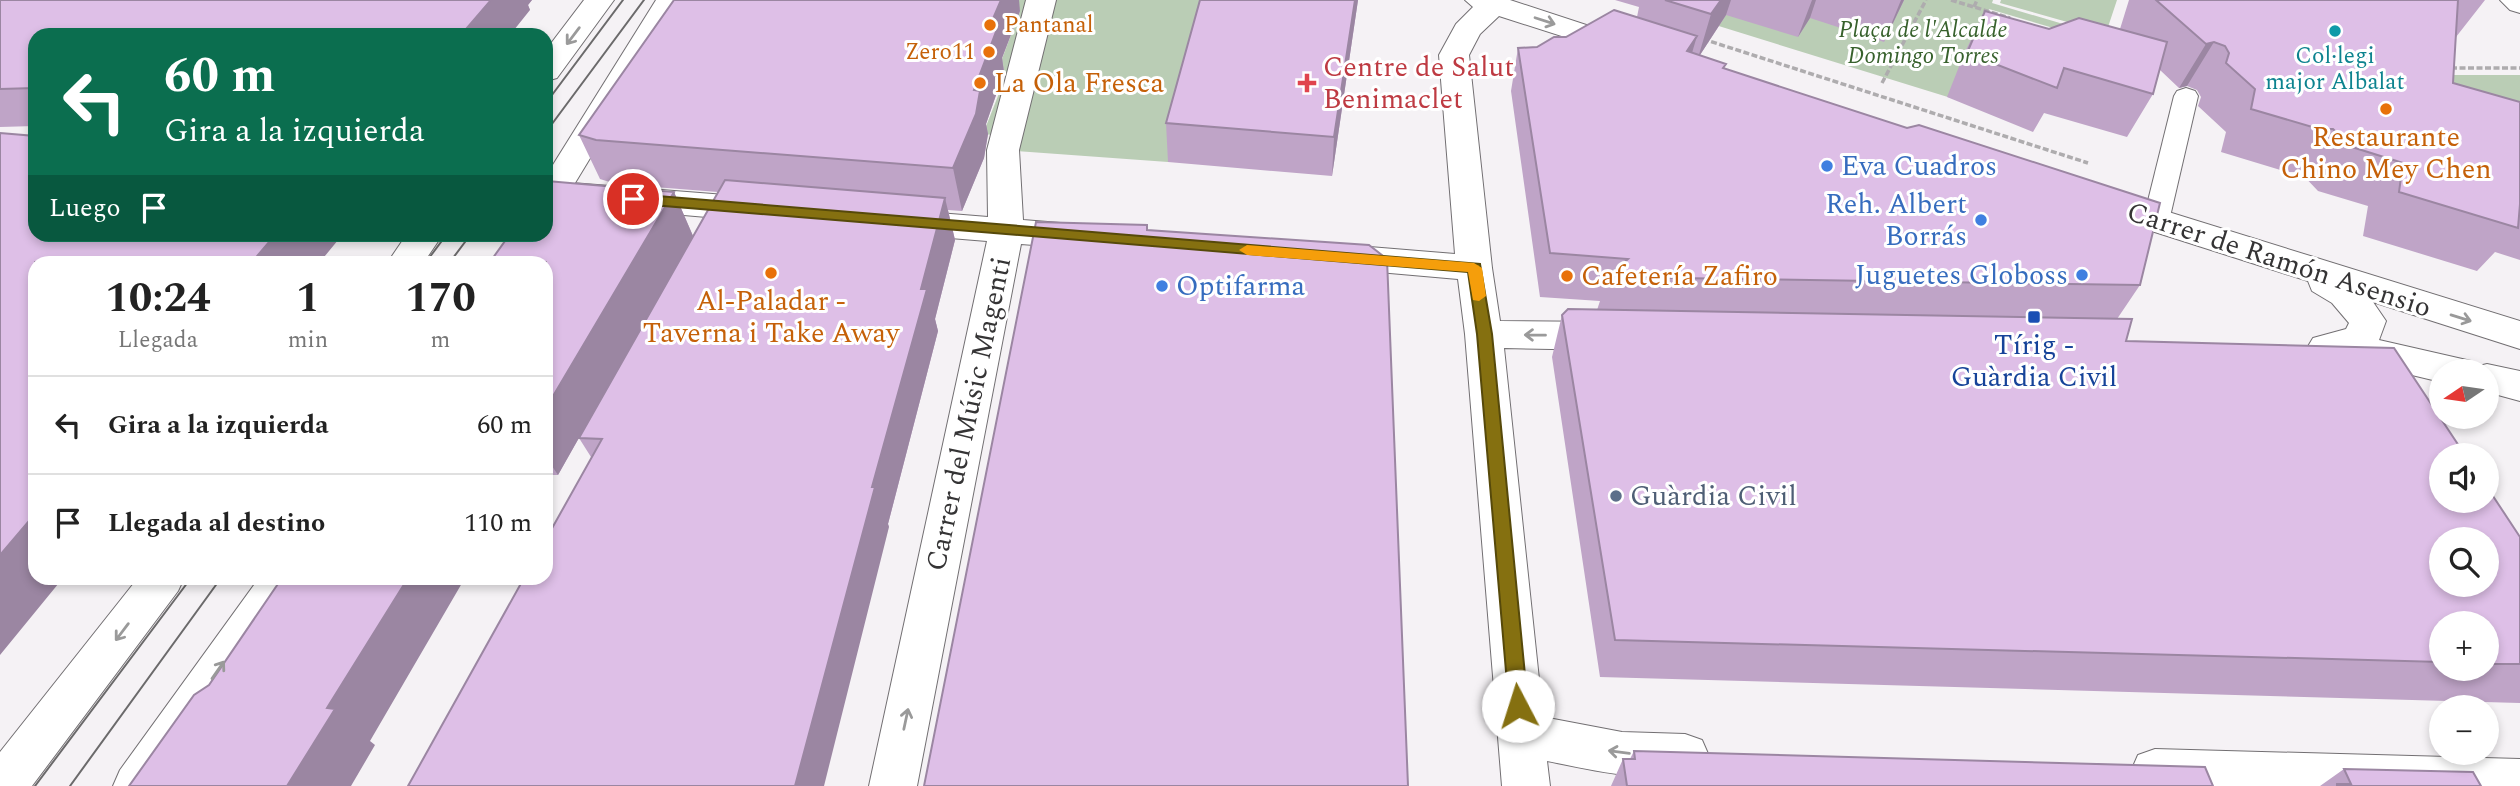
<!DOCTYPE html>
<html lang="es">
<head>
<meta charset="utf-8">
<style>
  body { margin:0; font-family:Spectral,serif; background:#f6f6f6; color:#222; height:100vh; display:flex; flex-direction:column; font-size:26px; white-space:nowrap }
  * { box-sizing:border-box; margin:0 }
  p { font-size:23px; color:#767676 }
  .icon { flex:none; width:38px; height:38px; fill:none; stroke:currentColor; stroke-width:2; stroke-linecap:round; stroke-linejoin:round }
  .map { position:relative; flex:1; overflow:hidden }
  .details { position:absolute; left:28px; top:256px; width:525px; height:329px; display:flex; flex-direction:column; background:#fff; border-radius:21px; box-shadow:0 4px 10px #0003 }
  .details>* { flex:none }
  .guide { position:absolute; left:28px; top:28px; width:525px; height:214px; border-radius:21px; box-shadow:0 4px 10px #0003; background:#0b6e4f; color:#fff; overflow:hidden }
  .needle { width:46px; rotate:257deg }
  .controls { position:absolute; left:2429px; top:359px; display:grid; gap:14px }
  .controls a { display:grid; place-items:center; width:70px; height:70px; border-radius:50%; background:#fff; box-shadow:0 4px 10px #0003; font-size:35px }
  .pin { position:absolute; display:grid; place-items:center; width:60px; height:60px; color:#fff; margin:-30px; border:4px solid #fff; border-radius:50%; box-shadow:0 2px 7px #0007 }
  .me { position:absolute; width:77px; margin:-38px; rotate:355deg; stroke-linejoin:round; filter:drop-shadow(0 0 5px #0008) }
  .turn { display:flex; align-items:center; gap:24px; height:147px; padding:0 21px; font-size:32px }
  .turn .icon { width:91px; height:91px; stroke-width:2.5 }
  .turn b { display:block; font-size:49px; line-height:60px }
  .then { display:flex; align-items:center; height:66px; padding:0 21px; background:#0003; gap:14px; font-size:26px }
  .eta { display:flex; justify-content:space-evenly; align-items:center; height:119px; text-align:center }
  .eta b { font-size:42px; font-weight:700; line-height:49px }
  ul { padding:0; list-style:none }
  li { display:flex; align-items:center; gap:21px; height:98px; padding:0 21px; border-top:2px solid #e0e0e0 }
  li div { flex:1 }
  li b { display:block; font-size:26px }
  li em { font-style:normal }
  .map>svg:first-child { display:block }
  .green { fill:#bacdb5 }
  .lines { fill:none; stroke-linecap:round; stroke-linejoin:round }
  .lane-casing { stroke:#726f72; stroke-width:2 }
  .street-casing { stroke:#726f72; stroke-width:2 }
  .secondary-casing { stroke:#726f72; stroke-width:2 }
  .path { stroke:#aeacae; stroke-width:3.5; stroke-dasharray:6 2.5; stroke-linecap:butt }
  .lane { fill:#fff; fill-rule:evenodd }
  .street { fill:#fff; fill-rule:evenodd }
  .secondary { fill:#fff; fill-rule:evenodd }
  .tram { stroke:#6b6a6b; stroke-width:2 }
  .wall { fill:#bfa4c7; fill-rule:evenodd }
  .shaded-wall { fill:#9b86a2 }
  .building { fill:#debfe7; stroke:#9b86a2; stroke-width:2; fill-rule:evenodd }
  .oneway { stroke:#9a9a9a }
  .route { fill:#857010; stroke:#56490a; stroke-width:2 }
  .slow { fill:#f59e0b }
  .food-dot { fill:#e8710a; stroke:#fff; stroke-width:2.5 }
  .culture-dot { fill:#0f9aa8; stroke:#fff; stroke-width:2.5 }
  .health-dot { fill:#e0444e; stroke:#fff; stroke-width:2.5 }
  .shop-dot { fill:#3f7fe0; stroke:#fff; stroke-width:2.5 }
  .transit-dot { fill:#1a4fb4; stroke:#fff; stroke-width:2.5 }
  .service-dot { fill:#5c6f8a; stroke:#fff; stroke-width:2.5 }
  .labels { text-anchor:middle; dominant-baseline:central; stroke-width:6; stroke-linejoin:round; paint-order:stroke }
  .far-food-label { font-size:23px; fill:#c56008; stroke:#fff; text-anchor:start }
  .far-park-label { font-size:23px; font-style:italic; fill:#37612c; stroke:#fff }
  .far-culture-label { font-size:23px; fill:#0d838f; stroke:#fff }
  .health-label { font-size:28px; fill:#be3a42; stroke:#fff; text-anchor:start }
  .food-label { font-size:28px; fill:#c56008; stroke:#fff; text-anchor:start }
  .shop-label { font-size:28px; fill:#366cbe; stroke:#fff; text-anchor:start }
  .street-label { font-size:28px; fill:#353435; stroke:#fff }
  .transit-label { font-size:28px; fill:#164399; stroke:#fff }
  .service-label { font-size:28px; fill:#4e5e75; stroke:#fff; text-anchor:start }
</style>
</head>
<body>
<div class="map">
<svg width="2520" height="786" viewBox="0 0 2520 786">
  <rect width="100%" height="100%" fill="#f5f2f5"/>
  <path class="green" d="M1016 0H1212L1168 162 1003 150 993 135 983 134 1007 73 997 72 1020 11Z
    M1893 0H1993L1992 3 2124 42 2196 70 1989 9 1951 98 1709 23 1719 6 1797 17Z
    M2001 0H2117L2106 33 2000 3Z
    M2368 75H2520V117Z"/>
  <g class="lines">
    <defs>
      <path id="lane" d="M2186 88 2195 91 2198 96 2169 221 2165 227 2156 230 2147 227 2143 221 2174 96 2177 91Z"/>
      <path id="street" d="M1026 0H1056L1019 150 1023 220 1085 225 1097 228 1102 237 1097 246 1085 249 1021 244 917 786H869L987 241 901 234 889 230 884 222 889 214 901 210 988 217 987 150Z
        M1465 0H1510L1635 41 1639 47 1635 53 1624 56 1499 16 1480 34 1469 55 1492 268 1500 321 1608 322 1621 326 1627 336 1621 346 1608 350 1504 348 1543 717 1622 732 1685 734 1702 740 1709 756 1702 772C1657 786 1593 770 1547 761L1550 786H1502L1465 334 1458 279 1333 268 1321 265 1315 256 1321 247 1333 244 1455 254 1439 55 1456 24 1473 7Z
        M2500 0H2520V13L2510 10Z
        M546 181 764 198 776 202 781 210 776 218 764 222 546 203Z
        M2104 192 2520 321V349L2373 302 2386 321 2379 340 2471 361 2475 367 2487 364 2520 371V401L2487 392V371H2441V382L2391 370 2350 365 2336 359 2326 362 2313 358 2307 348 2313 338 2346 329 2349 323 2332 303 2312 291 2308 281 2092 212 2087 204 2092 196Z
        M2155 749 2520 759V786H2138L2131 771 2138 755Z"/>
      <path id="secondary" d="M584 0H614L557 78 546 81V50Z
        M656 0H686L558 211 546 215V176Z
        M407 234H443L424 262H388Z
        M138 578H184L178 591 32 786H0V752Z
        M259 578H304L165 786H113L120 770Z"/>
    </defs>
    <use href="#lane" class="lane-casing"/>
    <use href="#street" class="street-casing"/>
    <use href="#secondary" class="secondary-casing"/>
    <path class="path" d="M1951 0 2010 18
      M1974 7 1977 0
      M1703 39 2088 163
      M2451 68H2520
      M1882 83 1926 0"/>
    <use href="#lane" class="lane"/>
    <use href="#street" class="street"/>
    <use href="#secondary" class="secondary"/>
    <path class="tram" d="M546 103 623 0
      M546 132 644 0
      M426 262 447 234
      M450 262 471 234
      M35 786 191 578
      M70 786 221 578"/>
  </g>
  <path class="wall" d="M0 0H532L528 5 530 10 35 35V126L0 127Z
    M1200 0H1358L1332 176 1168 162 1166 123Z
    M1615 0H1904L1884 42 1810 18 1798 37 1726 15 1700 55 1726 64 1724 68 2140 285 2117 319 2126 341 2520 537V703L1600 677 1552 357 1562 315 1597 310 1600 301 1540 297 1511 91 1518 48 1537 47 1637 17 1639 7ZM2441 623H2487V668H2441Z
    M2129 0H2485L2456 37 2453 83 2520 102V260L2495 252 2477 271 2363 236 2368 206 2318 191 2300 172H2287L2221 152 2226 132 2198 106 2201 97 2197 90 2187 86 2179 88 2160 70 2153 94 2127 137 2044 113 2033 132 1947 97 1964 54 1985 11 2049 29H2120Z
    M1020 11 1002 58 1004 72 986 124 988 134 984 158 962 211 948 210 955 240 935 319 938 331 888 524 889 527 591 457 579 438 718 192 616 184 600 179 579 135Z
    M674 192 693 236 558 475H546V262Z
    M1634 751 2213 786H1611L1623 759H1630Z
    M2344 769 2481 786H2320Z"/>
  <path class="shaded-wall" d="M491 0H532L528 5 530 10 510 35H461Z
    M1001 0H1019L1020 11 1002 58 1004 72 986 124 988 134 984 158 962 211 953 168 974 90 989 28Z
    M1355 0H1358L1357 7 1332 176 1334 137Z
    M1721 0H1731L1726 15 1698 58 1711 14Z
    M1812 0H1816L1810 18 1798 37Z
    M1901 0H1904L1884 42Z
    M1697 36 1684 80 1687 51Z
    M2214 42 2187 86 2179 88 2206 44Z
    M674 192 693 236 558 475 546 457V408Z
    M945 198 955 240 935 319 938 331 888 524 889 527 837 734 824 786H795L872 487 921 289Z
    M276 234H343L320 262H252Z
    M35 514V578H63L0 655V555Z
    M408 578H465L370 741 375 745 351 786H287L327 708Z"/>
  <path class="building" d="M0 0H491L461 35H35V88L0 89Z
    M674 0H1001L989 28 997 29 974 90 980 91 976 114 953 168 596 140 579 135Z
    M1200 0H1355L1334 137 1166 123Z
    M1665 0H1721L1711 14Z
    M2156 0H2458L2453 83 2520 102V204L2518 228 2399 192 2403 163 2352 147 2333 129H2319L2251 109 2255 89 2226 63 2229 53 2225 46 2214 42 2206 44Z
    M1614 10 1697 36 1687 51 1726 64 1723 68 1907 128 1919 125 2160 203 2140 285 1607 277 1628 259 1550 253 1518 48 1537 47 1554 37H1566Z
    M1985 11 2049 29 2079 18 2167 42 2153 94 2064 68 2057 88 1967 53Z
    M0 133 35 136V234H276L252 262H35V514L0 555Z
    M725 180 945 198 921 289H927L872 487H875L795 786H408L524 578H546V539L602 439 579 438Z
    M547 181 674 192 546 408V262H490L510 234H546Z
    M1036 222 1147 225V230L1369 245 1387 259 1408 786H924Z
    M1568 309 2132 319 2126 341 2394 348 2465 455H2441V500H2487V487L2520 537V664H2487V623H2441V662L1615 640 1562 315ZM2441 539H2487V584H2441Z
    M282 578H408L327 708 335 709 287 786H129L194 695 209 685Z
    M1634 751 2205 767 2213 786H1627L1623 759H1635Z
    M2344 769 2473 772 2481 786H2337V784H2351Z"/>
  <defs><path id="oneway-shaft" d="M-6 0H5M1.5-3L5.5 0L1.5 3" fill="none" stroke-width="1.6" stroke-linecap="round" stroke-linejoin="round" transform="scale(1.75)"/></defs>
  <g class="oneway">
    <use href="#oneway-shaft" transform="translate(1545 21) rotate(18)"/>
    <use href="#oneway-shaft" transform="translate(573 36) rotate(127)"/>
    <use href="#oneway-shaft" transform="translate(2461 318) rotate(17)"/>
    <use href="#oneway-shaft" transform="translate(1535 335) rotate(-179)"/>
    <use href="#oneway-shaft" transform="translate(122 632) rotate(127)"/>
    <use href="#oneway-shaft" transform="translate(218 670) rotate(-55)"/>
    <use href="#oneway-shaft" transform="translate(906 719) rotate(-78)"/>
    <use href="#oneway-shaft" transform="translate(1619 752) rotate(-173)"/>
  </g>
  <path class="route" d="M633 194 1480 264 1492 334 1528 706 1525 712 1518 715 1512 712 1509 706 1477 334 1468 272 628 203V196Z"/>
  <path class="slow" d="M1247 245 1474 263 1482 268 1486 296 1479 301 1473 300 1468 272 1247 255 1239 250Z"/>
  <g class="food-dot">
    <circle cx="990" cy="25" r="7"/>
    <circle cx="989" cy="52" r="7"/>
    <circle cx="980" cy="83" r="7"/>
    <circle cx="2386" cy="109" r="7"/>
    <circle cx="771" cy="273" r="7"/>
    <circle cx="1567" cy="276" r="7"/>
  </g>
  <circle class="culture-dot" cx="2335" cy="31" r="7"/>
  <path class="health-dot" d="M1303.5 72.5h7v7h7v7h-7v7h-7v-7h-7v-7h7z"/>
  <g class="shop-dot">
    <circle cx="1827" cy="166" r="7"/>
    <circle cx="1981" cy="220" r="7"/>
    <circle cx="2082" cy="275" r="7"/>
    <circle cx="1162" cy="286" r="7"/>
  </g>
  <rect class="transit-dot" x="2027" y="310" width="14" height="14" rx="3.5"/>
  <circle class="service-dot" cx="1616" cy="496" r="7"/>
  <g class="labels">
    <g class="far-food-label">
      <text x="1004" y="25">Pantanal</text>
      <text x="975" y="52" text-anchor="end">Zero11</text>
    </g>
    <g class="far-park-label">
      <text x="1923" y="30">Plaça de l'Alcalde<tspan x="1923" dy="26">Domingo Torres</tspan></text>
    </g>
    <g class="far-culture-label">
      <text x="2335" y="56">Col·legi<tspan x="2335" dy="26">major Albalat</tspan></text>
    </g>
    <g class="health-label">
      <text x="1323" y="67">Centre de Salut<tspan x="1323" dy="32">Benimaclet</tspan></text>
    </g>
    <g class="food-label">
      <text x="994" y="83">La Ola Fresca</text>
      <text x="2386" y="137" text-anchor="middle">Restaurante<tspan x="2386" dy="32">Chino Mey Chen</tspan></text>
      <text x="1581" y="276">Cafetería Zafiro</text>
      <text x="771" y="301" text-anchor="middle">Al-Paladar -<tspan x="771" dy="32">Taverna i Take Away</tspan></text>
    </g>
    <g class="shop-label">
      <text x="1841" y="166">Eva Cuadros</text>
      <text x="1967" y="204" text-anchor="end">Reh. Albert<tspan x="1967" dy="32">Borrás</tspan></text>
      <text x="2068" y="275" text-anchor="end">Juguetes Globoss</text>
      <text x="1176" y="286">Optifarma</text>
    </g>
    <g class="street-label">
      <text transform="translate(2279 260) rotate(18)">Carrer de Ramón Asensio</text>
      <text transform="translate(969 414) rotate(-78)">Carrer del Músic Magenti</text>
    </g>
    <g class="transit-label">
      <text x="2034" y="345">Tírig -<tspan x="2034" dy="32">Guàrdia Civil</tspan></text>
    </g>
    <g class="service-label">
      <text x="1630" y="496">Guàrdia Civil</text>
    </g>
  </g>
</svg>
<div class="controls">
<a><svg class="needle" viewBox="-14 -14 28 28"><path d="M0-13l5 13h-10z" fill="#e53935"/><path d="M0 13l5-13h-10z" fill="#767676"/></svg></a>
<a><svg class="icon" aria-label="sound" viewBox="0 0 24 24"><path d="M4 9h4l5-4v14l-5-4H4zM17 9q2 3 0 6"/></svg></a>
<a><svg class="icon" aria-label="search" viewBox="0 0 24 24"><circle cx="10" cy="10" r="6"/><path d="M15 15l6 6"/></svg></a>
<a>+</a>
<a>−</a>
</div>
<div class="pin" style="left:633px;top:199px;background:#d93025"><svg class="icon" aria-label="arrive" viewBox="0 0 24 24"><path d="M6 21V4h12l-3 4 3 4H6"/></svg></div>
<svg class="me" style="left:1518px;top:706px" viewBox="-20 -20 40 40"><circle r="19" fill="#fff"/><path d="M0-13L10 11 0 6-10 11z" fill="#857010"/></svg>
<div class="guide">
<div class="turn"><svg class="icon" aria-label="left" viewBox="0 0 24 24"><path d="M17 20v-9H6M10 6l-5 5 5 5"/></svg><div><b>60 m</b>Gira a la izquierda</div></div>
<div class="then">Luego<svg class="icon" aria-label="arrive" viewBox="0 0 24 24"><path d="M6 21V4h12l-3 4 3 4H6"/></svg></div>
</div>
<section class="details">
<div class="eta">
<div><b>10:24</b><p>Llegada</p></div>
<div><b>1</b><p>min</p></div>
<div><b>170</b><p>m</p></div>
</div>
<ul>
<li><svg class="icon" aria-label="left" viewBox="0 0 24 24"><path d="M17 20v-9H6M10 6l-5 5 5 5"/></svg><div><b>Gira a la izquierda</b></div><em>60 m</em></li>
<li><svg class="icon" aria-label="arrive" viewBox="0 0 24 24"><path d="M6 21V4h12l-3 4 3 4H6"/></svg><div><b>Llegada al destino</b></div><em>110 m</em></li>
</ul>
</section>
</div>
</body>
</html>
